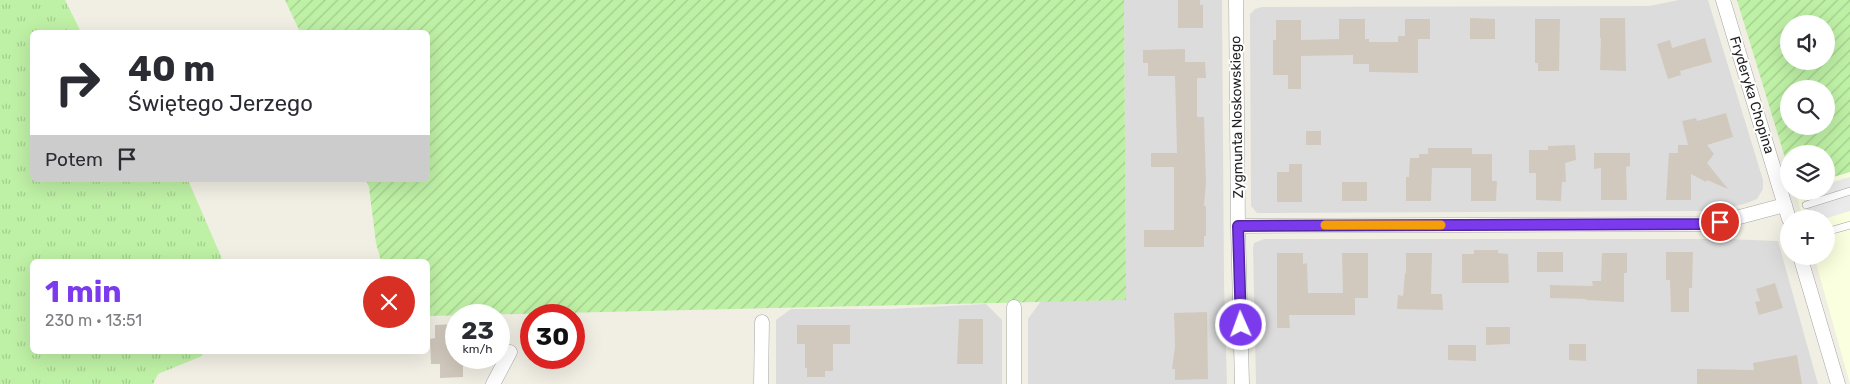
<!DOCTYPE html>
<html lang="pl">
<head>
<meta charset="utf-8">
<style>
  body { margin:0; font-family:Rubik,sans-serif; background:#f2f2f3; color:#2b2b33; height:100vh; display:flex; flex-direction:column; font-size:19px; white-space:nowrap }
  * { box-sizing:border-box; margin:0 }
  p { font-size:16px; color:#7c7c81 }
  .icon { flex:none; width:28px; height:28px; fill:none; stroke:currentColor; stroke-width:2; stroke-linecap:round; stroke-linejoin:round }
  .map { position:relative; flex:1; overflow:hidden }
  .panel { position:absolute; left:30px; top:259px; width:400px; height:95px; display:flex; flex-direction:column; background:#fff; border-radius:8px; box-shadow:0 5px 20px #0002 }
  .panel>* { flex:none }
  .guide { position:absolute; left:30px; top:30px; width:400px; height:152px; border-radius:8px; box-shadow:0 5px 20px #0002; background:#fff; color:#2b2b33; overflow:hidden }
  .buttons { position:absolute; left:1780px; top:15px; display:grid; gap:10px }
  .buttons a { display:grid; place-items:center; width:55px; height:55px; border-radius:50%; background:#fff; box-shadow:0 5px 20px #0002; font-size:25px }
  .speed { position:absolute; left:445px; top:304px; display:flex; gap:10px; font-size:25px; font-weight:700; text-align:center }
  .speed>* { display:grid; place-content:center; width:65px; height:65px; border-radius:50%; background:#fff; box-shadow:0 5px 20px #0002; line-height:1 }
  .speed small { font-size:12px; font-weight:400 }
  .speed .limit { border:8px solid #d22; background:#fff; color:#111 }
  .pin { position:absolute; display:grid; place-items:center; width:42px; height:42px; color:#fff; margin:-21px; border:2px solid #fff; border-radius:50%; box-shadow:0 1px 5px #0007 }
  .me { position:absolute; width:55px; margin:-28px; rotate:358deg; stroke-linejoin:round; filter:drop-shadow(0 0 4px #0008) }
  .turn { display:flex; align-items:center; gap:18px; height:105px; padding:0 15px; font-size:22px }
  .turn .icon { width:65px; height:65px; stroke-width:2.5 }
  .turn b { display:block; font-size:35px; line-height:42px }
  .then { display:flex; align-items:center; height:48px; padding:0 15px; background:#0003; gap:10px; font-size:19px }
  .round { display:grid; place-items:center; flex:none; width:52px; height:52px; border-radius:26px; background:#f2f2f3 }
  .headline { display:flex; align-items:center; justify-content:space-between; height:85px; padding:0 15px }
  h1 { font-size:30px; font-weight:700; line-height:38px; color:#7c3aed }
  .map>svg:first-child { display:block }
  .residential { fill:#dddcdc }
  .education { fill:#faffdf }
  .grass { fill:url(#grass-tufts) }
  .garden { fill:url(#garden-furrows); fill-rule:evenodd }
  .parking { fill:#ebebeb }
  .building { fill:#d1c9bd }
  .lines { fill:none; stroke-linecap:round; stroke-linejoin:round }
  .lane-casing { stroke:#a6a6a6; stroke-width:8 }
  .street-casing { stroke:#a6a6a6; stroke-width:15 }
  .lane { stroke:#fff; stroke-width:7 }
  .street { stroke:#fff; stroke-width:14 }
  .route-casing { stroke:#51269a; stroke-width:12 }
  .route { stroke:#7c3aed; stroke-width:9 }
  .slow { stroke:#f59e0b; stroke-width:9 }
  .labels { text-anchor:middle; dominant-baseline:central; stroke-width:4; stroke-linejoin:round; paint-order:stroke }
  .street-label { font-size:14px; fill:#1f1f1f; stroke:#fff }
</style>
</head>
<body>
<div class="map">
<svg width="1850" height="384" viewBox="0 0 1850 384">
  <defs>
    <pattern id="grass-tufts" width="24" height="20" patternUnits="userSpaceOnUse" patternTransform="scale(1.25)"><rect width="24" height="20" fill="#bef0a5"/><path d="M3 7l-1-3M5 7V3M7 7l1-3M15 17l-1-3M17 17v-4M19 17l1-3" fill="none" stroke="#a3cd8e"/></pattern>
    <pattern id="garden-furrows" width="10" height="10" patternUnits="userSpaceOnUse" patternTransform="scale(1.25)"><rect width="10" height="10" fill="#bef0a5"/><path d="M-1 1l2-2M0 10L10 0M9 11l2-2" fill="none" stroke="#a3cd8e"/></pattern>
  </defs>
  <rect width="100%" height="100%" fill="#f1efe4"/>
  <path class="residential" d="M1124 0H1222L1224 281 1227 384H1028V319L1041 301 1126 300Z
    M1679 0H1708L1763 180V189L1757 199 1744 204 1715 211H1697L1257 213 1251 206 1250 14 1255 9 1262 7 1649 6Z
    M1264 239H1727L1778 241 1818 384H1256L1253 248 1254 243Z
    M986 304 1002 320V384H776V320L791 309H890Z"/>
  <path class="education" d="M1850 172V384L1814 256H1826V219H1803L1795 191H1826V179Z"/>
  <path class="grass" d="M0 0H65L81 32H32V180H188L223 261H32V351H203L202 356 158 374 153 384H0Z"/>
  <path class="garden" d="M285 0H1124L1126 300 428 316V261H381L376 243 369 187 366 180H428V32H300Z
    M1737 0H1850V172L1826 179V154H1789V171ZM1789 24H1826V61H1789ZM1789 89H1826V126H1789Z"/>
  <path class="parking" d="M1850 177V211L1824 219H1810L1802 191H1826V184Z"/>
  <path class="building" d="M1178 0H1200V5H1203V28H1178Z
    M1470 18 1495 19V39H1470Z
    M1600 18H1625L1626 71 1600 70 1601 38H1600Z
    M1339 19H1365V39H1369V42H1398V36H1405V19H1430V39H1418V73L1369 72V64H1353V55L1301 56V89H1288V75H1273V40H1276V20H1301V40L1339 39Z
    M1535 19H1560L1559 71H1538V63H1535Z
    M1705 38 1712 62 1680 71 1681 75 1668 79 1657 44 1670 40 1672 48Z
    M1185 49V62H1205L1206 78H1197V117H1204L1206 183 1204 206H1206V236H1204V247H1144V230H1174V167H1151V153H1177L1175 76H1148V63H1143V50Z
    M1726 113 1733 137 1707 145 1714 154 1707 163 1728 189 1707 180 1706 182 1691 174V200H1666L1669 153H1678V145H1688L1682 121 1696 118 1697 121Z
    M1306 131H1321V145H1306Z
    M1575 145 1576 160 1565 163 1566 182H1562L1561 201 1536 200V173H1529V150H1548V146Z
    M1428 148H1472V154H1492V181H1497L1496 201H1471V168H1432L1431 201H1406V177H1409L1410 158H1419V154H1428Z
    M1594 153H1630V166L1626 167 1627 200H1601V168L1594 169Z
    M1289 164H1302V202H1277V172H1289Z
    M1342 182H1367V201H1342Z
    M1474 250H1498V253L1508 254 1509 283H1462V254H1474Z
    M1537 252H1563V272H1537Z
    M1666 252H1693L1692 288H1689V312H1671L1670 280H1666Z
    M1277 253H1303V264L1307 263 1308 293H1343L1342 253H1368V298H1355V315H1289L1290 328H1277Z
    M1406 253H1432L1431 294H1442L1443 310 1397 309 1398 295 1403 296 1405 273H1406Z
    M1602 253H1627V273H1624V302L1586 300V299L1550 298V285L1593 286 1592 281H1601Z
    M1775 283 1783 308 1759 315 1755 302 1760 301 1756 289Z
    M1207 312 1208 379 1175 380V369H1172L1175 346 1174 313Z
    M959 319H983V364H957Z
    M456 324V358H463V377L440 378V364H431L430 339 435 338V325Z
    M797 325H850V344H833V371H825V377H807V368H805V344H797Z
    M1486 327H1510V344L1486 345Z
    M1569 344H1586V361L1569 360Z
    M1448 345H1476V361L1448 360Z
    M1797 355 1802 384H1697V369L1754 370 1753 363Z"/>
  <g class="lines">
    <defs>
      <path id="lane" d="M1806 205 1850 191
        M1826 232 1850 225"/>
      <path id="street" d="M1236 0 1238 226 1242 384
        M1723 0 1789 219
        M1238 226 1708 224 1732 219 1785 205
        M1800 256 1838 384
        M493 384 510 352
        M761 384 762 322
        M1014 384V307"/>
    </defs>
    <use href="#lane" class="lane-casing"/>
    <use href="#street" class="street-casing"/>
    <use href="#lane" class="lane"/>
    <use href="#street" class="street"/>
  </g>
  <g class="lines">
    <defs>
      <path id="route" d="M1241 325 1238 226 1708 224 1720 222"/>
    </defs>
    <use href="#route" class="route-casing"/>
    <use href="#route" class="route"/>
    <path class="slow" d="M1325 225H1441"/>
  </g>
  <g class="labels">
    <g class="street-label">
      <text transform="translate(1752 95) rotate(73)">Fryderyka Chopina</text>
      <text transform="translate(1237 117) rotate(-91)">Zygmunta Noskowskiego</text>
    </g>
  </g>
</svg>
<div class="buttons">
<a><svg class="icon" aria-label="sound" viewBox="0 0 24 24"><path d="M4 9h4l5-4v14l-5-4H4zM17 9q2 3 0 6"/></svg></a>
<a><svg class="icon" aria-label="search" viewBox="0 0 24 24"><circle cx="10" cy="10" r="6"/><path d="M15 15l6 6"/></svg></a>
<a><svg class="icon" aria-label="layers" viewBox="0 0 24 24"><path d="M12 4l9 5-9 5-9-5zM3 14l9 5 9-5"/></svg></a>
<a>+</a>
</div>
<div class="speed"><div>23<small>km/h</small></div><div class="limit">30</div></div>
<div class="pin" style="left:1720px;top:222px;background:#d93025"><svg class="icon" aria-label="arrive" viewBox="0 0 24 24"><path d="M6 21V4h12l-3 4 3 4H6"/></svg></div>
<svg class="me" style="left:1241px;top:325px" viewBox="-20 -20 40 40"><circle r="17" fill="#7c3aed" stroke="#fff" stroke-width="3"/><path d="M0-11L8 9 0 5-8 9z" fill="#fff"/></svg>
<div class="guide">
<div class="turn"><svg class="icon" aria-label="right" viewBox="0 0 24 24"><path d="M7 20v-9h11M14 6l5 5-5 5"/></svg><div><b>40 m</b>Świętego Jerzego</div></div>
<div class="then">Potem<svg class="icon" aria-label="arrive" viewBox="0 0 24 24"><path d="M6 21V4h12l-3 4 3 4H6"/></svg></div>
</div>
<section class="panel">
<div class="headline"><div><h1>1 min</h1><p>230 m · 13:51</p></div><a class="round" style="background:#d93025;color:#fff"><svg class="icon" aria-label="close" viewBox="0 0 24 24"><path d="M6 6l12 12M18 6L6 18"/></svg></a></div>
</section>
</div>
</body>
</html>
